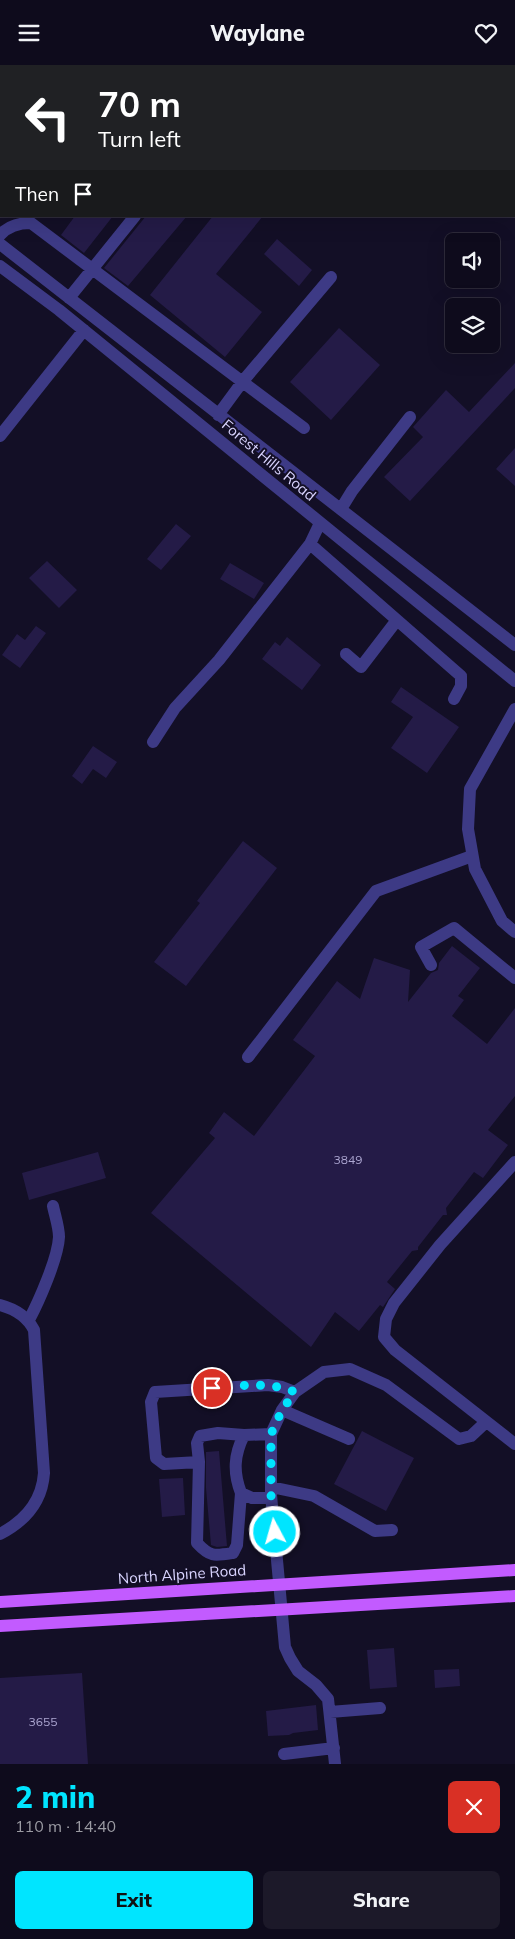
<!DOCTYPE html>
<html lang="en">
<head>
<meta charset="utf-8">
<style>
  body { margin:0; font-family:Mulish,sans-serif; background:#1c1929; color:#f1f3f6; height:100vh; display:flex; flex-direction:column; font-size:19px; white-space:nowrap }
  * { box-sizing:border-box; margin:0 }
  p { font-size:16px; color:#9b9ba3 }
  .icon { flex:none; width:28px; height:28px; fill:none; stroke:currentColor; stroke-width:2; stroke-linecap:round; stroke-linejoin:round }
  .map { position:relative; height:1699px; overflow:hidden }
  .side { display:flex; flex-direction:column; background:#0e0b1c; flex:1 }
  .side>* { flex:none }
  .top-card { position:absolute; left:0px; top:0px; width:515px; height:152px; box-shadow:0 5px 20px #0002,0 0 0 1px #2e2b3b; background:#202124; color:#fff; overflow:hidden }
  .buttons { position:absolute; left:445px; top:168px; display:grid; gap:10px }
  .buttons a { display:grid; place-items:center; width:55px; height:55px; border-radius:8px; background:#0e0b1c; box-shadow:0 5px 20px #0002,0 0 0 1px #2e2b3b; font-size:25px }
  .pin { position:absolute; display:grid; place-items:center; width:42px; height:42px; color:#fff; margin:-21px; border:2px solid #fff; border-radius:50%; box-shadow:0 1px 5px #0007 }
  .me { position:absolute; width:55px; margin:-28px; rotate:354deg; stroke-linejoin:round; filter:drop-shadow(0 0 4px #0008) }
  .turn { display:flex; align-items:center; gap:18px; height:105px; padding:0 15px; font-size:22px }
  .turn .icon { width:65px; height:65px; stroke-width:2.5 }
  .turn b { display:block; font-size:35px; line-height:42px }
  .then { display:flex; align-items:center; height:48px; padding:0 15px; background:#0003; gap:10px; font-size:19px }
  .round { display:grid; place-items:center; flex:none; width:52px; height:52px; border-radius:8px; background:#1c1929 }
  .summary { display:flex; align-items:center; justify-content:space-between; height:85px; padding:0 15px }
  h1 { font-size:30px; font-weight:800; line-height:38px; color:#00e5ff }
  .action { display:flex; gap:10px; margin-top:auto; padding:10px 15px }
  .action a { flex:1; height:58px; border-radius:8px; background:#00e5ff; color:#111; font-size:20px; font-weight:800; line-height:58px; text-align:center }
  .action a+a { background:#1c1929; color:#f1f3f6 }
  header { display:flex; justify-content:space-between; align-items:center; height:65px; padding:0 15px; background:#0e0b1c; font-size:22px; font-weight:800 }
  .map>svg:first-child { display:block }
  .building { fill:#241b47 }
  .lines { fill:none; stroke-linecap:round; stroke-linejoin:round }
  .minor { stroke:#3d3a85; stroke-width:12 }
  .major { stroke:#c25bff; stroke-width:12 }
  .route { stroke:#00e5ff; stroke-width:9; stroke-dasharray:0 16.2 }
  .labels { text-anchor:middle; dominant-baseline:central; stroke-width:4; stroke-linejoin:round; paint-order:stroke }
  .number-label { font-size:12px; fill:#aca6d1 }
  .street-label { font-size:15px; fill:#d9d4ff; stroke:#130f26 }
</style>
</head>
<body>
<header><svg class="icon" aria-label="menu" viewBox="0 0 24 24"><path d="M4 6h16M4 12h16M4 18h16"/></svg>Waylane<svg class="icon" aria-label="heart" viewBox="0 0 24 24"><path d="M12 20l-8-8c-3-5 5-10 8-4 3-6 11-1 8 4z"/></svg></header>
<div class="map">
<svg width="515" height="1699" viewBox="0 0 515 1699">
  <rect width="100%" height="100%" fill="#130f26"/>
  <path class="building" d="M75 151H113L84 188 61 170Z
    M146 151H187L128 221 104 203Z
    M213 151H263L216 209 262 247 225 292 150 230Z
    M277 174 312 205 299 221 264 189Z
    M339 263 380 300 331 355 290 317Z
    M515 298V323L410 436 384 412 423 372 413 362 446 325 469 347Z
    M515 383V421L496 404Z
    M176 459 191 471 161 505 147 494Z
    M47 496 77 525 59 543 29 513Z
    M230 498 264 518 254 534 220 514Z
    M36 561 46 568 20 603 2 590 17 569 25 575Z
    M287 572 321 600 302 625 262 594 275 577 280 581Z
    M401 622 459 662 427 708 391 683 413 652 391 637Z
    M93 681 117 697 106 713 93 704 82 719 72 711Z
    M243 776 277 803 186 921 154 897 200 838 197 836Z
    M452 881 480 903 458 931 464 935 452 951 487 979 515 943V1031L488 1065 508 1080 483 1113 474 1107 446 1143 447 1150H443L418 1182V1185L412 1186 387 1217 395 1224 383 1242 380 1240 359 1266 335 1247 311 1282 151 1148 215 1073 209 1068 224 1047 254 1071 315 991 293 975 337 916 360 934 374 893 410 905 408 937 431 908 438 905 439 898Z
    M98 1087 106 1113 29 1135 22 1108Z
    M362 1366 414 1393 386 1446 334 1419Z
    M219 1386 227 1481 217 1482 211 1480 206 1423V1387Z
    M183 1413 185 1450 162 1452 159 1414Z
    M394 1583 397 1622 370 1624 367 1585Z
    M459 1604 460 1621 435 1623 434 1605Z
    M82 1608 88 1699H0V1613Z
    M316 1640 318 1665 293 1668 289 1670 268 1671 266 1646Z"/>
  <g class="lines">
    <path class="minor" d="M257 1 258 0
      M0 62 1 60
      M0 170C8 161 19 158 31 158L304 363
      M0 179 515 580
      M0 201 59 245 515 616
      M69 233 135 151
      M218 350 243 316 331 212
      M0 371 84 265
      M341 444 352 426 410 352
      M320 458 310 479 461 611V621L454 634
      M346 589 361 602 397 555
      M515 644 470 724 468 764 475 804 502 856 515 867
      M153 677 175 643 219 595 310 479
      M431 900 421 882 454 863 515 913
      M248 992 376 826 472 791
      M515 1097 440 1180 394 1238 386 1254 384 1272 395 1285 515 1379
      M0 1240C15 1244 27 1251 34 1265L44 1408C42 1437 25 1456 0 1469
      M29 1255C39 1236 58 1193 59 1172 59 1162 55 1151 53 1141
      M282 1345 349 1374
      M199 1397 164 1399 156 1393 151 1337 155 1327 268 1320 282 1322 295 1327
      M271 1422 314 1431 375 1466 392 1465
      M241 1428 237 1480 233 1488C214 1491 210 1492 197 1478L199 1397 197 1378 200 1371 218 1368 244 1370
      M271 1433H252L241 1428C233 1407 234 1390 244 1370L271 1369
      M330 1647 380 1643
      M284 1689 334 1683
      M335 1699 328 1634 316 1620 298 1606 290 1593 285 1582 271 1430V1369L282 1345 295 1327 324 1307 350 1304 386 1320 459 1374 471 1371 486 1357"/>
    <path class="major" d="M0 1537 515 1505
      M0 1561 515 1531"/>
  </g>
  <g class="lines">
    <path class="route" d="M212 1323C240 1321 268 1316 295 1327L282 1345 271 1369V1430L275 1467"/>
  </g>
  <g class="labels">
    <g class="number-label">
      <text x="348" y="1094">3849</text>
      <text x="43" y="1656">3655</text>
    </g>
    <g class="street-label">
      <text transform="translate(269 395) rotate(40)">Forest Hills Road</text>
      <text transform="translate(182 1509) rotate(-4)">North Alpine Road</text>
    </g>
  </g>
</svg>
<div class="buttons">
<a><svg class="icon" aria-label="sound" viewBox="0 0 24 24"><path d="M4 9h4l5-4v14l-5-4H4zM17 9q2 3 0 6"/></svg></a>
<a><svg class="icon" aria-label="layers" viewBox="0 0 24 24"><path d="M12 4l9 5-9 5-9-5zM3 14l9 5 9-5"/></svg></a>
</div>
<div class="pin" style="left:212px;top:1323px;background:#d93025"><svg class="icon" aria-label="arrive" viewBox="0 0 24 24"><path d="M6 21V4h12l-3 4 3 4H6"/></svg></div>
<svg class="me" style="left:275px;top:1467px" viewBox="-20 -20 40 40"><circle r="17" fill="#00e5ff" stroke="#fff" stroke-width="3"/><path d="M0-11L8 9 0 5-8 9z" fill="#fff"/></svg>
<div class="top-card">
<div class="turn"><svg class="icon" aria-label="left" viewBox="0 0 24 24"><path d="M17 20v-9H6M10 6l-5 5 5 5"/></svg><div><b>70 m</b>Turn left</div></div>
<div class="then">Then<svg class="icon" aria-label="arrive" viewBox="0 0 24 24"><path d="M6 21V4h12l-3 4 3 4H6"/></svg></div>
</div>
</div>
<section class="side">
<div class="summary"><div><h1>2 min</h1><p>110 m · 14:40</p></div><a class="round" style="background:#d93025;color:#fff"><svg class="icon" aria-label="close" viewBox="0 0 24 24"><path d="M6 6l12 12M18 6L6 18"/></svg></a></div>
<div class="action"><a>Exit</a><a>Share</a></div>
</section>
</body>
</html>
